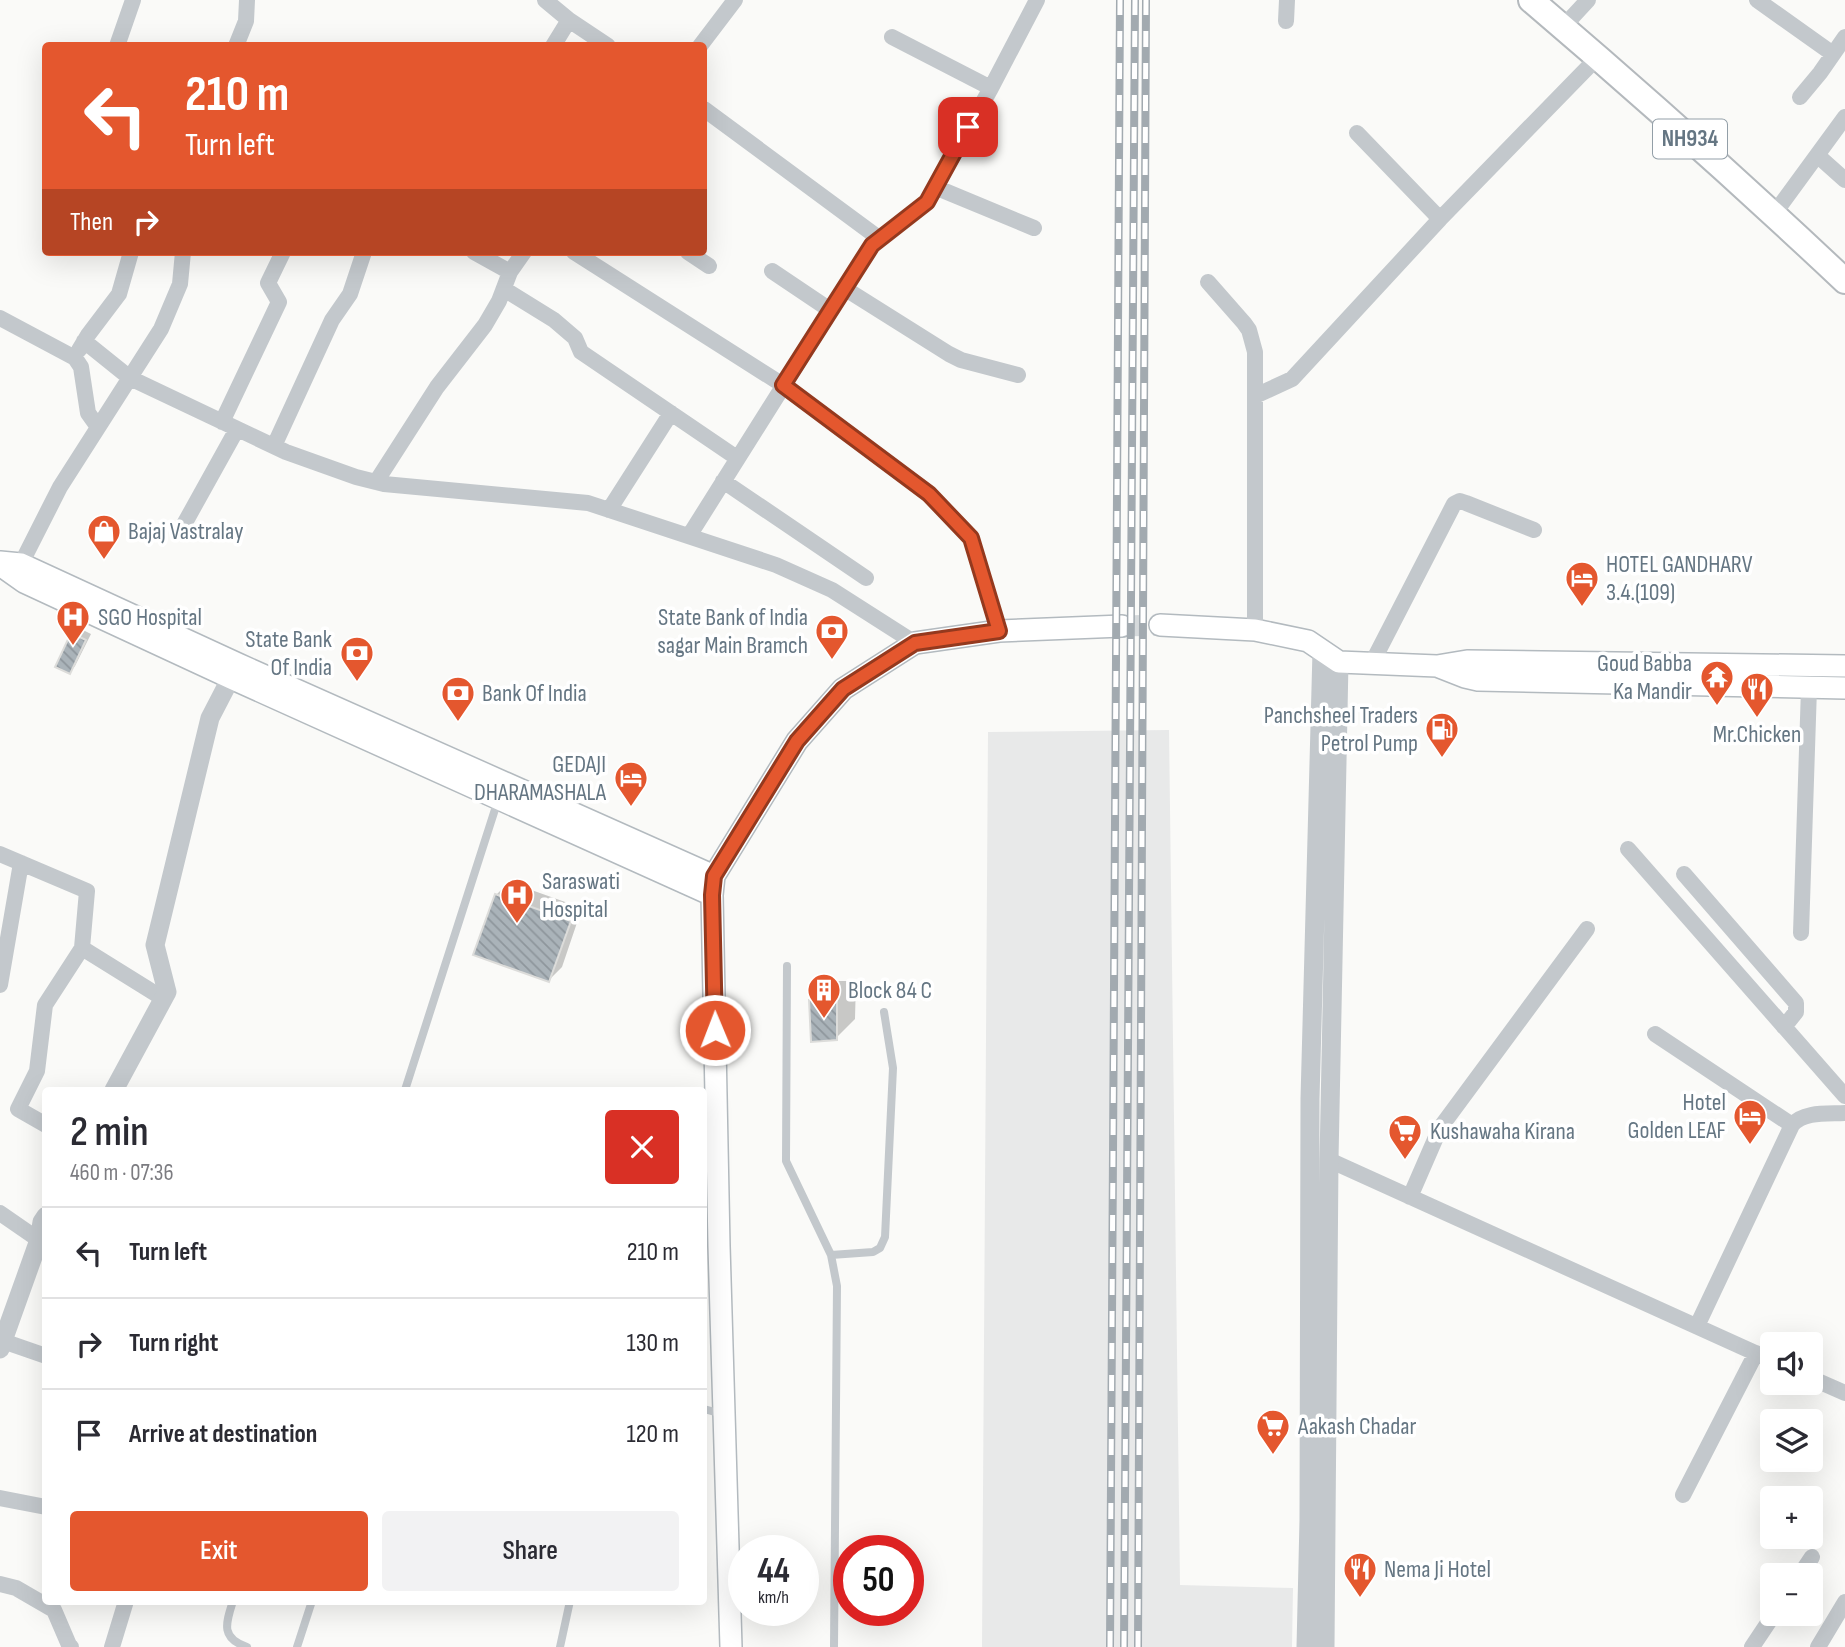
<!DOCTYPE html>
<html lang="en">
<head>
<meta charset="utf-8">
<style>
  body { margin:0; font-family:"Sofia Sans Condensed",sans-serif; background:#f2f2f3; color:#2b2b33; height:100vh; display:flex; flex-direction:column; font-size:26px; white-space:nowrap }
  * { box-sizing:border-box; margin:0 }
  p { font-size:23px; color:#7c7c81 }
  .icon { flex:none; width:38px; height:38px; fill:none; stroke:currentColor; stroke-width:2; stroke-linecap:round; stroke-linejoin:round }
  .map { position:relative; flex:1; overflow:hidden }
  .side { position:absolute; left:42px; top:1087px; width:665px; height:518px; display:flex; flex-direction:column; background:#fff; border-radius:7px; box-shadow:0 7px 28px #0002 }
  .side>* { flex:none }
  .top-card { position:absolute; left:42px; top:42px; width:665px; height:214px; border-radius:7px; box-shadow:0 7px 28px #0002; background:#e4572e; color:#fff; overflow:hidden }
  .fabs { position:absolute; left:1760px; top:1332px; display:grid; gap:14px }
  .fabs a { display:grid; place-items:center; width:63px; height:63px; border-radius:7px; background:#fff; box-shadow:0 7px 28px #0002; font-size:35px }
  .speed { position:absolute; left:728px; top:1535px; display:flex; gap:14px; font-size:35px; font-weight:700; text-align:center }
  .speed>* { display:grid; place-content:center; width:91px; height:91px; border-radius:50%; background:#fff; box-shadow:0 7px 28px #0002; line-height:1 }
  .speed small { font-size:18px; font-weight:400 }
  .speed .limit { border:10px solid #d22; background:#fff; color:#111 }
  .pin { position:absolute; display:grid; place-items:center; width:60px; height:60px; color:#fff; margin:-30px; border-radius:14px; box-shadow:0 4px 10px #0006 }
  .me { position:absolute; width:77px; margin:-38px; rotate:359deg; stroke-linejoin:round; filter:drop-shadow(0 0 5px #0008) }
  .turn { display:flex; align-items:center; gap:24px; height:147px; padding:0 28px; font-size:32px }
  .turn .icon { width:91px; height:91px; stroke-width:2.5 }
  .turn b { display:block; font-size:49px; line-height:60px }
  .then { display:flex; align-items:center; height:66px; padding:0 28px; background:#0003; gap:14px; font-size:26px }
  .round { display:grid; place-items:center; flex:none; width:74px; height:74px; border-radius:7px; background:#f2f2f3 }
  .summary { display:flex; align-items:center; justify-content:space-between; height:119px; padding:0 28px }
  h1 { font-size:42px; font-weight:600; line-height:52px }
  .button { display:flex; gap:14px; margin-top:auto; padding:14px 28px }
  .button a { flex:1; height:80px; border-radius:7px; background:#e4572e; color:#fff; font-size:28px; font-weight:600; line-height:80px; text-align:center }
  .button a+a { background:#f2f2f3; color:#2b2b33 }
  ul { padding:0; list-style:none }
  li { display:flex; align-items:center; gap:21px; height:91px; padding:0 28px; border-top:2px solid #e1e1e2 }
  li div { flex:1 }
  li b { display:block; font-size:26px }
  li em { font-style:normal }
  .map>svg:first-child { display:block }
  .built { fill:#e8e9e9 }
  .shadow { fill:#0003 }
  .building { fill:url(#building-back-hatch); stroke:#dcdcda; stroke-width:2 }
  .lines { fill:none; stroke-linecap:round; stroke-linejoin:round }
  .secondary-tunnel { stroke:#d5d9db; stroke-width:21; stroke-dasharray:21 10; stroke-linecap:butt }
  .secondary-casing { stroke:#b3babf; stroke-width:24 }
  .trunk-casing { stroke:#b4b9bd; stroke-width:28 }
  .service { stroke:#c3c8cc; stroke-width:8 }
  .minor { stroke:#c3c8cc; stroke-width:16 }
  .tertiary { stroke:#c3c8cc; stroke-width:19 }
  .secondary { stroke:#fff; stroke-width:21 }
  .trunk { stroke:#fff; stroke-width:24 }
  .rail-casing { stroke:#a2aab0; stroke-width:8 }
  .rail { stroke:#fff; stroke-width:5; stroke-dasharray:16; stroke-linecap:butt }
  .route-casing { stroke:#94391e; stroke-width:18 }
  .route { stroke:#e4572e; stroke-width:12 }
  .labels { text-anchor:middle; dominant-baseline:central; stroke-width:7; stroke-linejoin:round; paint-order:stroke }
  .shield { fill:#fff; stroke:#939fa8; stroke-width:2 }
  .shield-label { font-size:23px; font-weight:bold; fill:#657683 }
  .poi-label { font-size:24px; fill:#657683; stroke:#fff; text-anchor:start }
</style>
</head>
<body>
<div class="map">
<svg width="1845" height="1647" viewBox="0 0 1845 1647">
  <defs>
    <pattern id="building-back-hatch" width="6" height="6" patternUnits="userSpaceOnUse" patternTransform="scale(1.75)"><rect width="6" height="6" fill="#aab3b9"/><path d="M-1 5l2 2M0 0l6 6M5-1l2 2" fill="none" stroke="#8e969c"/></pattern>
  </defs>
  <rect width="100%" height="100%" fill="#fafaf8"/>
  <path class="built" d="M1169 730 1180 1585 1293 1588 1292 1647H982L988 732Z"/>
  <path class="shadow" d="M79 628 91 634 75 666 70 672 73 634Z
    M509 882 582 908 562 967 549 980 496 895Z
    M831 981H856L855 1019 836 1038 811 1001Z"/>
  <path class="building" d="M71 633 86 640 70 674 55 667Z
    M495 894 571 921 549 982 473 955Z
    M809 1000H837V1040L811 1042Z"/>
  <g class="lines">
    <path class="secondary-tunnel" d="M1122 626 1160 625"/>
    <defs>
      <path id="secondary" d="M0 562 21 564 238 664 714 876
        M0 565 24 582 231 678 712 895
        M1160 625 1255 630 1308 641 1339 662 1437 666 1467 661 1845 666
        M1437 666 1465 677 1478 680 1845 688
        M731 1647 719 1246 712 895 714 876 797 741 843 689 915 643 999 631 1122 626"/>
      <path id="trunk" d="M1531 0C1638 91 1743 185 1845 281"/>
    </defs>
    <use href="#secondary" class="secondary-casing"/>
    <use href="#trunk" class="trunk-casing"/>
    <path class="service" d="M787 966 786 1161 831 1255 837 1286 834 1647
      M405 1090 498 800
      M831 1255 873 1252 880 1248 885 1237 893 1068 884 1012
      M704 1409 722 1414
      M233 1601C226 1623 220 1638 247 1647
      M297 1647 312 1601
      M560 1647 570 1601"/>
    <path class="minor" d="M545 0 569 20 608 46
      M1757 0 1833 54
      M1286 21 1287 0
      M1563 27 1588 0
      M892 37 991 88
      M117 46 133 0
      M236 46 246 21 247 0
      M553 46 569 20
      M700 46 735 0
      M1800 97 1820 73 1845 37
      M704 109 880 239
      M1357 133 1440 219
      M1817 155 1845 180
      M935 187 1034 228
      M1774 214 1845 117
      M474 252 510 272
      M574 252 783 385 929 494 971 538 999 631
      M688 252 709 266
      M772 271 830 310
      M1208 282 1244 323 1249 330 1255 352V630
      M844 288 949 354 961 360 1018 375
      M504 289 554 320 575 338 581 352 737 458
      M0 318 75 358 81 367 88 413 98 427
      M84 341 130 378 286 452 356 477 384 484 588 503 776 565 832 590 915 643
      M79 350 88 335 119 294 131 252
      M1255 396 1292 379 1440 219 1598 57
      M222 422 279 302 268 283 283 252
      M274 446 332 320 350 294 364 252
      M723 481 866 578
      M376 482 437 387 485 325 499 301 510 272 524 252
      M609 510 671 413
      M182 528 237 429
      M689 536 872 245 927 202 991 88 1037 0
      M21 564 60 487 161 329 180 284 183 252
      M1372 663 1454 504 1460 501 1466 503 1534 530
      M1628 849 1845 1096
      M0 854 87 891 82 948 164 999
      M1684 874 1796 1003V1012L1784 1027
      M1801 933 1809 688
      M0 985 21 863
      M1655 1034 1792 1125
      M46 1125 18 1109 37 1071 45 1005 82 948
      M1329 1160 1773 1361
      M1410 1197 1440 1128 1587 929
      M0 1213 39 1240
      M1697 1326 1792 1125C1804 1111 1828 1114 1845 1113
      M0 1340 46 1356
      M1811 1378 1845 1393
      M1683 1495 1756 1353
      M0 1498 46 1507
      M1800 1575 1812 1557
      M0 1584 16 1588 54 1610 69 1645 71 1647
      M112 1647 126 1601
      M1752 1647 1774 1614
      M1818 1647 1845 1602"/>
    <path class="tertiary" d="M114 1090 167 992 155 945 210 718 238 664
      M0 1349 39 1240 42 1222 46 1216
      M1306 1647 1309 1520 1310 1099 1322 651
      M1325 1647 1329 1160 1339 662"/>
    <use href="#secondary" class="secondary"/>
    <use href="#trunk" class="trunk"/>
    <defs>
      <path id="rail" d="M1110 1647 1120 0
        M1124 1647 1135 0
        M1138 1647 1146 0"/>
    </defs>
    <use href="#rail" class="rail-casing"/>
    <use href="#rail" class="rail"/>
  </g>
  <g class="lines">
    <defs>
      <path id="route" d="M715 1030 712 895 714 876 797 741 843 689 915 643 999 631 971 538 929 494 783 385 872 245 927 202 968 127"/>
    </defs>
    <use href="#route" class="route-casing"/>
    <use href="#route" class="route"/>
  </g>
  <defs>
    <symbol id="shop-pin" viewBox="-11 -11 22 30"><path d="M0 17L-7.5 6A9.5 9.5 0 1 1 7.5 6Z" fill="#e4572e" stroke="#fff"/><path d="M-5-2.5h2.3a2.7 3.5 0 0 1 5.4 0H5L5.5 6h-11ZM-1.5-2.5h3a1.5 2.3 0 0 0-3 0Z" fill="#fff"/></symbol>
    <symbol id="hotel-pin" viewBox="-11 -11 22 30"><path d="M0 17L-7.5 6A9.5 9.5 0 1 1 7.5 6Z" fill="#e4572e" stroke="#fff"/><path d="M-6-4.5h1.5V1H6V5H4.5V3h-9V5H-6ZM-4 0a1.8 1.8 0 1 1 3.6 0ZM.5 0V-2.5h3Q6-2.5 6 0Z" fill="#fff"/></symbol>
    <symbol id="hospital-pin" viewBox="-11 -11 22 30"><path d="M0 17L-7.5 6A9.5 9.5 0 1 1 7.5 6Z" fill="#e4572e" stroke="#fff"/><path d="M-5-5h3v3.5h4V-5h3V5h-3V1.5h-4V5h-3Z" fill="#fff"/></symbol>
    <symbol id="bank-pin" viewBox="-11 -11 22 30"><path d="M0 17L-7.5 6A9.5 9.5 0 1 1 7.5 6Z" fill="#e4572e" stroke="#fff"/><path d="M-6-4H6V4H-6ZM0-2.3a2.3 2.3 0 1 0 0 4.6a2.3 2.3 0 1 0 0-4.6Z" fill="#fff"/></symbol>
    <symbol id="temple-pin" viewBox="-11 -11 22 30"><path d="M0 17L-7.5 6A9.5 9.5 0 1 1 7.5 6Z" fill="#e4572e" stroke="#fff"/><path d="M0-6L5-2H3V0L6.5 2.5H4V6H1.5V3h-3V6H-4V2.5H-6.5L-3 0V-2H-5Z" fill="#fff"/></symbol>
    <symbol id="restaurant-pin" viewBox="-11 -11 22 30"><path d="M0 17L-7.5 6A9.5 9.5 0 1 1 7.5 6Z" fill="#e4572e" stroke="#fff"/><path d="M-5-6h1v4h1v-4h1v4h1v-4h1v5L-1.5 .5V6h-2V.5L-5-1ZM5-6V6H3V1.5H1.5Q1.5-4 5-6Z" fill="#fff"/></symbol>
    <symbol id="fuel-pin" viewBox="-11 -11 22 30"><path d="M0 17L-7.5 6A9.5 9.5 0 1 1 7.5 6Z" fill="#e4572e" stroke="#fff"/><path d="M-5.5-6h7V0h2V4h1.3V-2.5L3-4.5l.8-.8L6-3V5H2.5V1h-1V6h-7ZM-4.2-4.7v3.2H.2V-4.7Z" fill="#fff"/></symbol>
    <symbol id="building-pin" viewBox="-11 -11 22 30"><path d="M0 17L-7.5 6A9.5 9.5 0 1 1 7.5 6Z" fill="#e4572e" stroke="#fff"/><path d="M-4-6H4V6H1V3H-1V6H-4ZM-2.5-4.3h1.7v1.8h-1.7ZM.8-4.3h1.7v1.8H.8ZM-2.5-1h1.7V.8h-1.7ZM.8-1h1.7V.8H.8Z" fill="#fff"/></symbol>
    <symbol id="supermarket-pin" viewBox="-11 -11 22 30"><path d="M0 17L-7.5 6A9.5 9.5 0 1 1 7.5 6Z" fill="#e4572e" stroke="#fff"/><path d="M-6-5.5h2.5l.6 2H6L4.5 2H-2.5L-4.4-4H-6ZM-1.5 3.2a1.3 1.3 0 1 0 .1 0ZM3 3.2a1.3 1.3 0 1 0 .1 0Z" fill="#fff"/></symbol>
  </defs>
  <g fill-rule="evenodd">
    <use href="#shop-pin" x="85" y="512" width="38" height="52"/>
    <use href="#hotel-pin" x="1563" y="559" width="38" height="52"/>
    <use href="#hospital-pin" x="54" y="598" width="38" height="52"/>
    <use href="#bank-pin" x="813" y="612" width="38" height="52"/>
    <use href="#bank-pin" x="338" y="634" width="38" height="52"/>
    <use href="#temple-pin" x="1698" y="658" width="38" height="52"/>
    <use href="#restaurant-pin" x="1738" y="670" width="38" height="52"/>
    <use href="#bank-pin" x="439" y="674" width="38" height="52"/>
    <use href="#fuel-pin" x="1423" y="710" width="38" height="52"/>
    <use href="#hotel-pin" x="612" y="759" width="38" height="52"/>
    <use href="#hospital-pin" x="498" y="876" width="38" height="52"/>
    <use href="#building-pin" x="805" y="971" width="38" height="52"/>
    <use href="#hotel-pin" x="1731" y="1097" width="38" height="52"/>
    <use href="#supermarket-pin" x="1386" y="1112" width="38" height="52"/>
    <use href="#supermarket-pin" x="1254" y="1407" width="38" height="52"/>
    <use href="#restaurant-pin" x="1341" y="1550" width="38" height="52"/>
  </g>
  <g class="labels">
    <rect class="shield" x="1653" y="119.5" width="74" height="39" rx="5"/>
    <g class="shield-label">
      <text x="1690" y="139">NH934</text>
    </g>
    <g class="poi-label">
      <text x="128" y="531">Bajaj Vastralay</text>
      <text x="1606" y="564">HOTEL GANDHARV<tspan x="1606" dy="28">3.4.(109)</tspan></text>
      <text x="98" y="617">SGO Hospital</text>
      <text x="808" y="617" text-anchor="end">State Bank of India<tspan x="808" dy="28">sagar Main Bramch</tspan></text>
      <text x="332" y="639" text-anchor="end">State Bank<tspan x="332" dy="28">Of India</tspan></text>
      <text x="1692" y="663" text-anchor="end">Goud Babba<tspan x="1692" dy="28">Ka Mandir</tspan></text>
      <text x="482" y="693">Bank Of India</text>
      <text x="1418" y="715" text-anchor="end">Panchsheel Traders<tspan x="1418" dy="28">Petrol Pump</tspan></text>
      <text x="1757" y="734" text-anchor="middle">Mr.Chicken</text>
      <text x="606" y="764" text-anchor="end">GEDAJI<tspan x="606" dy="28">DHARAMASHALA</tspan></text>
      <text x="542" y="881">Saraswati<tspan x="542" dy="28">Hospital</tspan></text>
      <text x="848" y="990">Block 84 C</text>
      <text x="1726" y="1102" text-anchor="end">Hotel<tspan x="1726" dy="28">Golden LEAF</tspan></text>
      <text x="1430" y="1131">Kushawaha Kirana</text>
      <text x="1298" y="1426">Aakash Chadar</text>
      <text x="1384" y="1569">Nema Ji Hotel</text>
    </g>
  </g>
</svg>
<div class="fabs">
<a><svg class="icon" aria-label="sound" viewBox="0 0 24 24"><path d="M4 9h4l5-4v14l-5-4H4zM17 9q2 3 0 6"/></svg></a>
<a><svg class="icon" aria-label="layers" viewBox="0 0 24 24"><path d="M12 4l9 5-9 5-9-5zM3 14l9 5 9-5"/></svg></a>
<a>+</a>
<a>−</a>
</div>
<div class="speed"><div>44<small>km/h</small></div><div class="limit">50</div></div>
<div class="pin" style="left:968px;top:127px;background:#d93025"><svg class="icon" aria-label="arrive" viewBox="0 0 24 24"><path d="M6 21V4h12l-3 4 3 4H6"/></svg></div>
<svg class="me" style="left:715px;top:1030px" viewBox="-20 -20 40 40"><circle r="17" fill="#e4572e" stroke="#fff" stroke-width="3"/><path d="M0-11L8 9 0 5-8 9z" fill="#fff"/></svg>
<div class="top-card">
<div class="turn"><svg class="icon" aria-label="left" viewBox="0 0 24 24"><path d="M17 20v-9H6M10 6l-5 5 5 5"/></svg><div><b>210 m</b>Turn left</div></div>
<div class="then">Then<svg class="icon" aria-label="right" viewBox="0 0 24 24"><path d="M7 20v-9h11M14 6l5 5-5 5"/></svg></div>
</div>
<section class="side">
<div class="summary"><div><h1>2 min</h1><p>460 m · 07:36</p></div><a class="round" style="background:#d93025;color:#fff"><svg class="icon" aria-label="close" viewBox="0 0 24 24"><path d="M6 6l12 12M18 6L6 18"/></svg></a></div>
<ul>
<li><svg class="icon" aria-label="left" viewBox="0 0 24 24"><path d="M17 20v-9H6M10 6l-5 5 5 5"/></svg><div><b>Turn left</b></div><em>210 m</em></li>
<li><svg class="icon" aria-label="right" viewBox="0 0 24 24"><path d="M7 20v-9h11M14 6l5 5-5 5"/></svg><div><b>Turn right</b></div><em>130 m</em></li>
<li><svg class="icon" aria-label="arrive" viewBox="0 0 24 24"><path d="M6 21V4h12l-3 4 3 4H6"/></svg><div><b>Arrive at destination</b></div><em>120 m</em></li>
</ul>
<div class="button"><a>Exit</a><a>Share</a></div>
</section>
</div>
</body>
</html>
